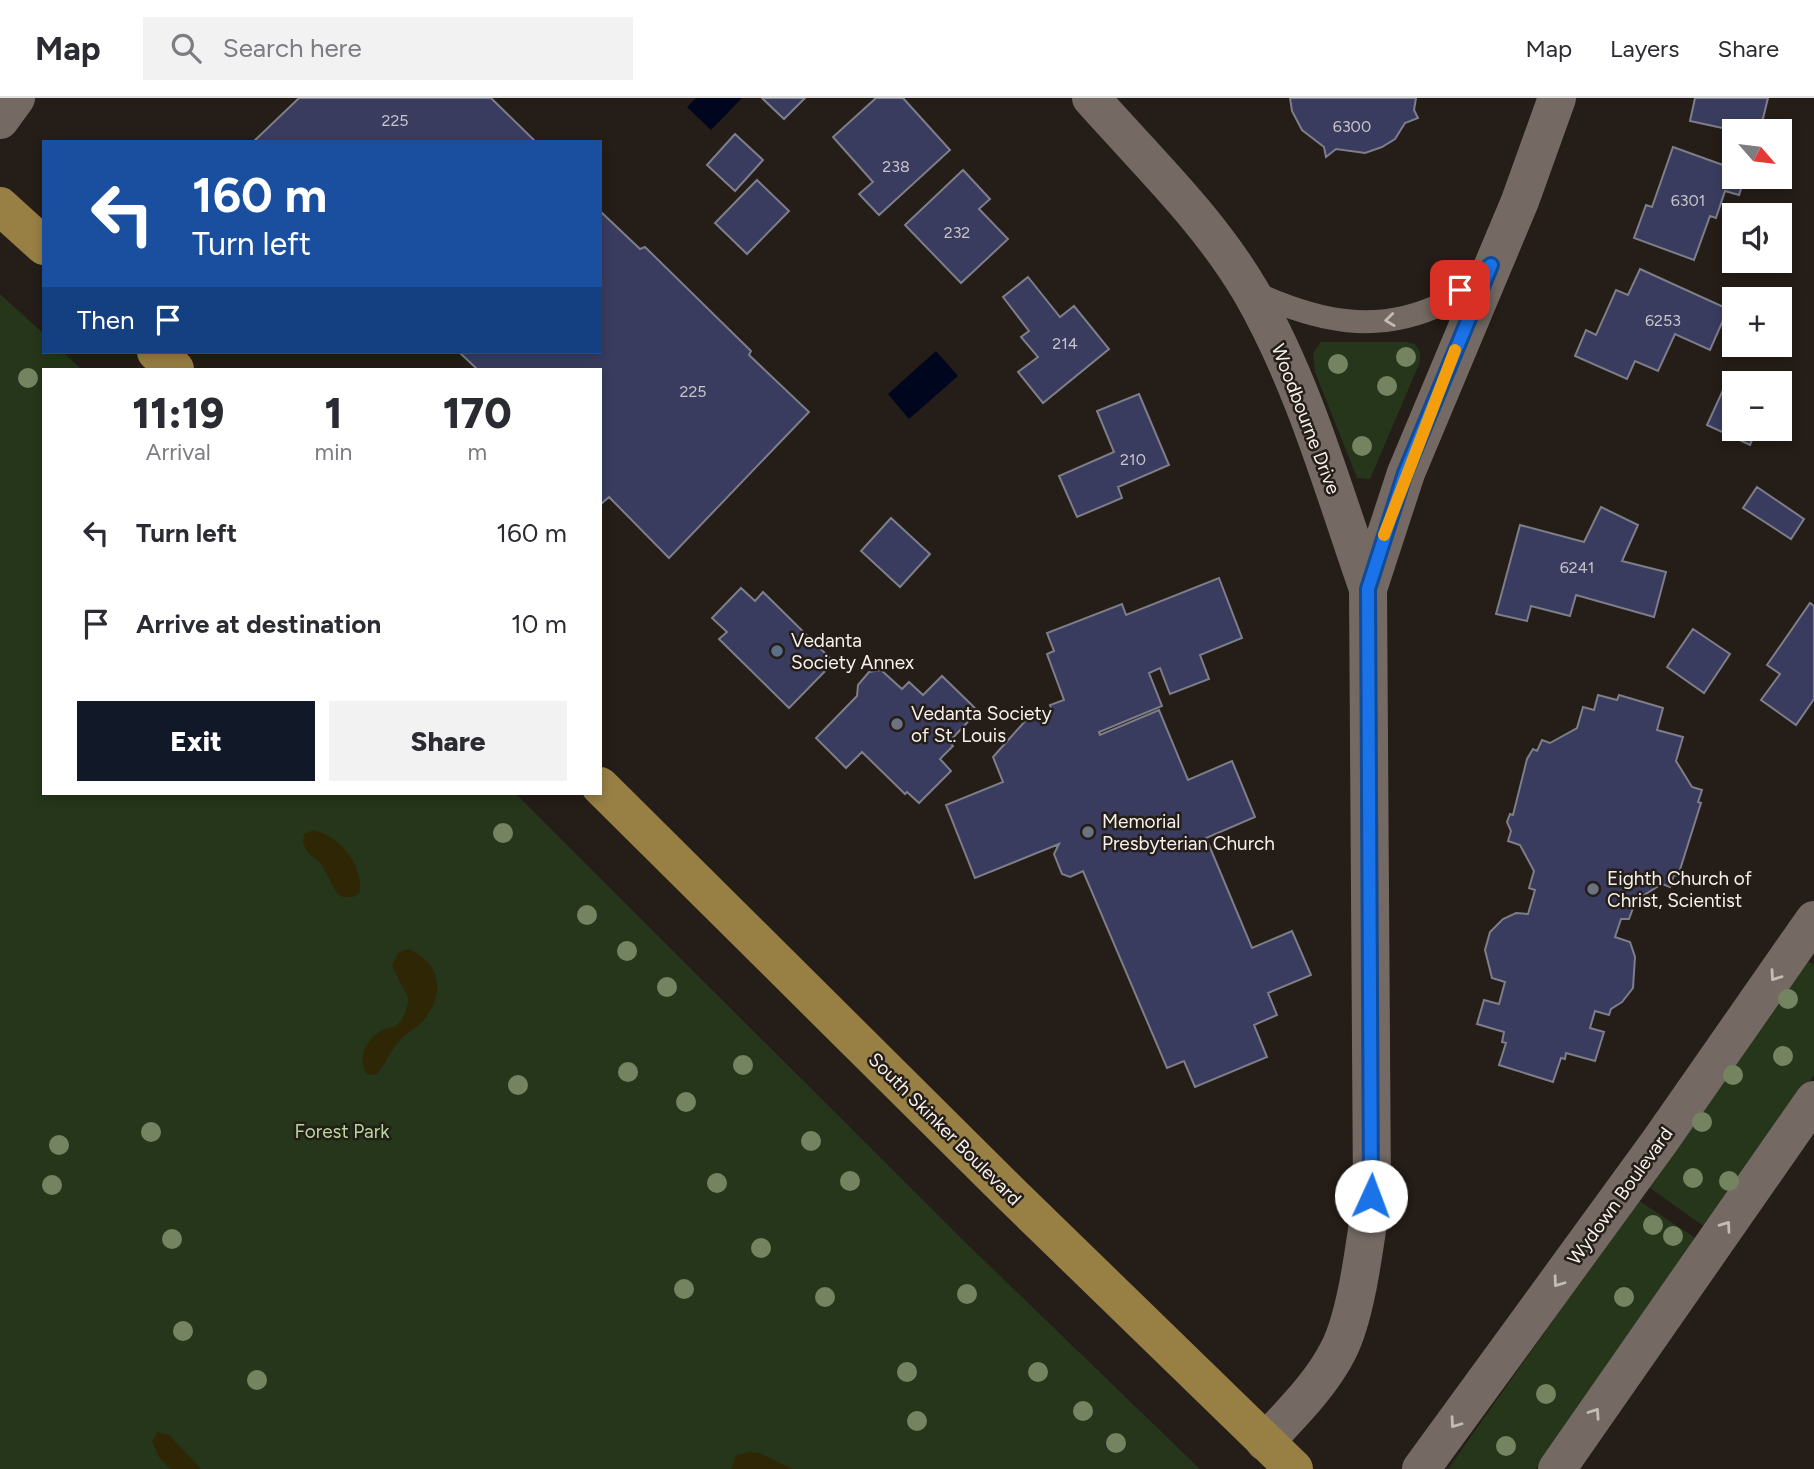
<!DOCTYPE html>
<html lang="en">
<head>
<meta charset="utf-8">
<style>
  body { margin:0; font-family:Figtree,sans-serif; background:#f2f2f3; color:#2b2b33; height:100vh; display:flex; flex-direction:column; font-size:26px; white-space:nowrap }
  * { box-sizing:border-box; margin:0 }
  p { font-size:23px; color:#7c7c81 }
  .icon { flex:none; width:38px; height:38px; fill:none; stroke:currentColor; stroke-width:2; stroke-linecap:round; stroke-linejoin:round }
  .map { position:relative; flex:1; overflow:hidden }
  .side { position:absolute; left:42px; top:270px; width:560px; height:427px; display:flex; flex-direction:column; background:#fff; border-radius:0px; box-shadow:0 4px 10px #0003 }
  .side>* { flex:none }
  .top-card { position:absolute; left:42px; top:42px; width:560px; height:214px; border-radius:0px; box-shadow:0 4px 10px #0003; background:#1a4fa0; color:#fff; overflow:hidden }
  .needle { width:46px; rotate:118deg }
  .fabs { position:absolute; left:1722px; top:21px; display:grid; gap:14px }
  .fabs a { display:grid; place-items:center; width:70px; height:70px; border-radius:0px; background:#fff; box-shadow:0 4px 10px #0003; font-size:35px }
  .pin { position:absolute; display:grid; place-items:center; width:60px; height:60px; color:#fff; margin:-30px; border-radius:14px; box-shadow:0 4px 10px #0006 }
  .me { position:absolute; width:77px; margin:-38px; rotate:2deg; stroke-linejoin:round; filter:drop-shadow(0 0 5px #0008) }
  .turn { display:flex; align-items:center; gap:24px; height:147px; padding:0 35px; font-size:32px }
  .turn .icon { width:91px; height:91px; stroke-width:2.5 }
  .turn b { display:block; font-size:49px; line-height:60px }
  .then { display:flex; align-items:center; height:66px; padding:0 35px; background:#0003; gap:14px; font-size:26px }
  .eta { display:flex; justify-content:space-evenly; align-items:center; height:119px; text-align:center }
  .eta b { font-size:42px; font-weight:800; line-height:49px }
  .primary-button { display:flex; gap:14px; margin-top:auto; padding:14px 35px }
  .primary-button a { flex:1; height:80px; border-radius:0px; background:#111827; color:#fff; font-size:28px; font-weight:800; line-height:80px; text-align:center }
  .primary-button a+a { background:#f2f2f3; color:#2b2b33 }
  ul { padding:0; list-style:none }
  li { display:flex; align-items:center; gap:21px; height:91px; padding:0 35px }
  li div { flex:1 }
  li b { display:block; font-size:26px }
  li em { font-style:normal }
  header { display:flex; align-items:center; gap:42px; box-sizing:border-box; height:98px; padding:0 35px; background:#fff; border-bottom:2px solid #e1e1e2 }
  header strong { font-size:33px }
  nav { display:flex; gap:38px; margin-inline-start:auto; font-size:24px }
  .search { width:490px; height:63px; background:#f2f2f3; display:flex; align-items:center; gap:18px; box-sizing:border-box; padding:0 24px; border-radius:0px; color:#7c7c81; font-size:26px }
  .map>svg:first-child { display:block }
  .green { fill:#25361a }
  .sand { fill:#2e2604 }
  .water { fill:#00061e }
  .building { fill:#393c5e; stroke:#7d7e89; stroke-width:2 }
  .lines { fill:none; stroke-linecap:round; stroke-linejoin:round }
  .service { stroke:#746a63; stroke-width:23 }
  .minor { stroke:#746a63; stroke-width:38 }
  .tertiary { stroke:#746a63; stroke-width:38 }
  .primary { stroke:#988045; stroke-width:38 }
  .tree { fill:#748461 }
  .oneway { stroke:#c3bbb6 }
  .route-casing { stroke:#114b97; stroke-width:18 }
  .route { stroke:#1a73e8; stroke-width:12 }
  .slow { stroke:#f59e0b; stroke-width:12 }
  .service-dot { fill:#5c6f8a; stroke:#251d17; stroke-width:2.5 }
  .worship-dot { fill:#6b7280; stroke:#251d17; stroke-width:2.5 }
  .labels { text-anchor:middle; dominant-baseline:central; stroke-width:5; stroke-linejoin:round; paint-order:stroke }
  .number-label { font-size:16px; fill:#c8c4c9 }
  .street-label { font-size:19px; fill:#f7f1ed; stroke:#251d17 }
  .poi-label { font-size:19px; fill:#f7f1ed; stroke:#251d17; text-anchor:start }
  .park-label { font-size:19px; fill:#b4d99e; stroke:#251d17 }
</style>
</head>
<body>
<header>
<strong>Map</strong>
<div class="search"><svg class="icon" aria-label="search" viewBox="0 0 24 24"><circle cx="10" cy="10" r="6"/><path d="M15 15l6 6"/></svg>Search here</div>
<nav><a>Map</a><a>Layers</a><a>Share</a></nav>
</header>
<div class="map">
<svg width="1814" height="1371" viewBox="0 0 1814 1371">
  <rect width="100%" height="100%" fill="#251d17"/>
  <path class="green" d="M0 196 44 236V254H63L81 271H44V695H515L965 1144 1200 1371H0Z
    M1321 244H1406L1415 246 1420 254V264L1370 381 1357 380 1315 274 1313 255Z
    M1804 861 1814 867V977L1706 1130 1646 1087Z
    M1638 1102 1698 1142 1536 1371H1448Z"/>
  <path class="sand" d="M313 732C339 738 363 766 360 794L353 799H343L336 794 321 765 308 755 303 745 304 736Z
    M408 851C442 865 446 897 422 924 415 931 407 935 401 941 390 952 386 966 376 977L367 976C356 961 366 942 381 933 386 930 393 930 397 927 405 921 406 910 409 901L392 868 398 855Z
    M158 1334 169 1337 201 1371H171L159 1359 152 1343Z
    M748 1354 759 1355 793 1371H731L736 1358Z"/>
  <path class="water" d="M696 0H742L711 32 687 9Z
    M936 253 958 278 909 321 888 296Z"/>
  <path class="building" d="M299 0H491L536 44H253Z
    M762 0H805L784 21Z
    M876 0H903L950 52 879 117 859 96 873 84 833 39Z
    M1290 0H1416L1414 12 1418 20 1405 25 1395 41 1382 49 1365 55 1336 51 1326 59 1324 49 1302 32 1292 13Z
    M1695 0H1768L1760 33H1736L1690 23Z
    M735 36 763 62 735 93 707 67Z
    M1673 49 1734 71V79H1745L1739 97 1725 93 1716 120 1710 118 1694 162 1634 140 1646 107 1652 109Z
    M963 72 990 101 979 111 1008 141 961 185 905 127Z
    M757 82 789 113 747 156 715 125Z
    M600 113 640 151 645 149 751 253 749 257 809 314 669 460 609 399 600 407V271H477L459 254H600Z
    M1640 171 1728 211 1710 252 1675 236 1658 273 1635 263 1627 281 1575 258 1586 232 1596 237 1616 192 1628 197Z
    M1028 179 1060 219 1074 208 1109 251 1043 305 1018 274 1038 259 1021 239 1029 233 1003 199Z
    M1723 292 1734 297V331H1757L1750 347 1707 327Z
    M1139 296 1169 367 1118 389 1122 400 1077 419 1059 378 1114 354 1097 313Z
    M1757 389 1804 421 1791 441 1743 410Z
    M1601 409 1638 427 1622 463 1666 474 1654 519 1576 497 1570 518 1531 508 1527 523 1496 516 1520 427 1584 444Z
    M891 420 930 456 900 489 861 453Z
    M1219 480 1242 540 1200 557 1209 581 1170 596 1160 570 1149 575 1162 608 1099 634 1100 637 1159 612 1188 682 1232 663 1255 719 1206 740 1252 850 1292 833 1311 877 1268 895 1277 917 1254 927 1267 959 1195 989 1184 963 1167 970 1083 773 1070 779 1062 776 1054 756 1059 746 975 780 946 707 1003 684 993 659 1027 621 1052 613 1050 607 1064 602 1047 556 1054 553 1047 535 1122 506 1126 517Z
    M741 490 755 503 763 494 834 564 789 610 719 541 727 534 712 520Z
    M1810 505 1814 508V601L1796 627 1761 602 1780 576 1767 567Z
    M1693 531 1730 556 1704 595 1667 569Z
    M881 572 902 591 909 584 923 597 942 578 978 613 949 644 953 648 940 661 951 673 919 705 907 694 905 696 862 654 846 670 816 640 857 598 858 587 869 574Z
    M1598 597 1617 602 1619 597 1663 610 1657 632 1683 639 1676 663 1692 689 1702 692 1698 704 1701 705 1678 778 1674 777 1670 789 1662 786 1636 802 1629 821H1621L1615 839 1630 844 1635 859 1633 890 1622 904 1611 911 1609 917 1595 913 1590 930 1604 934 1595 963 1566 955 1565 961 1561 960 1553 984 1499 967 1506 945 1502 944 1504 934 1477 926 1484 902 1499 906 1505 884 1492 880 1485 852 1490 834 1503 821 1516 815 1528 816 1535 792 1529 790 1534 773 1520 747 1508 743 1511 733 1507 724 1510 716 1513 717 1527 661 1533 651 1537 653 1542 642 1550 645 1577 630 1583 609 1594 612Z"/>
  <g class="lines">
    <path class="service" d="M1253 194C1317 223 1377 238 1444 205 1459 198 1472 182 1486 172"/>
    <path class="minor" d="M1091 0C1146 62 1209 122 1251 194 1304 286 1333 391 1368 491
      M0 22 16 0
      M1265 1344C1292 1315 1321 1287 1339 1251 1358 1212 1365 1142 1372 1098L1368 491 1406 375 1520 103 1557 0"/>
    <path class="tertiary" d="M1421 1371 1660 1043 1814 822
      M1557 1371 1814 1002"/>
    <path class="primary" d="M0 108 44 148
      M156 254 175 271
      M600 688 1013 1098 1294 1371"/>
  </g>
  <g class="tree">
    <circle cx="1406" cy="259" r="10"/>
    <circle cx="1338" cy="266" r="10"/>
    <circle cx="28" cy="280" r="10"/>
    <circle cx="1387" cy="288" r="10"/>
    <circle cx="1362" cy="348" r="10"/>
    <circle cx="503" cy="735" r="10"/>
    <circle cx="587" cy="817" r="10"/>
    <circle cx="627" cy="853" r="10"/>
    <circle cx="667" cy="889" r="10"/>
    <circle cx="1788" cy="901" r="10"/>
    <circle cx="1783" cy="958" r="10"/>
    <circle cx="743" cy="967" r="10"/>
    <circle cx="628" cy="974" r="10"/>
    <circle cx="1733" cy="977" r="10"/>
    <circle cx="518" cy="987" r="10"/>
    <circle cx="686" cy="1004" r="10"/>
    <circle cx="1702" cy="1024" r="10"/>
    <circle cx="151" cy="1034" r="10"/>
    <circle cx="811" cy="1043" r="10"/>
    <circle cx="59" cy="1047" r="10"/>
    <circle cx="1693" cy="1080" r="10"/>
    <circle cx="850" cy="1083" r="10"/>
    <circle cx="1729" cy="1083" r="10"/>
    <circle cx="717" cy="1085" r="10"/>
    <circle cx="52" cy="1087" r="10"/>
    <circle cx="1653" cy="1127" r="10"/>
    <circle cx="1673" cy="1138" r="10"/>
    <circle cx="172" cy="1141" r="10"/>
    <circle cx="761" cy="1150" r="10"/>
    <circle cx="684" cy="1191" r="10"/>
    <circle cx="967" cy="1196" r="10"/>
    <circle cx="825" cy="1199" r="10"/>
    <circle cx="1624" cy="1199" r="10"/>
    <circle cx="183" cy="1233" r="10"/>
    <circle cx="907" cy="1274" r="10"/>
    <circle cx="1038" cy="1274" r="10"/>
    <circle cx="257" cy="1282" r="10"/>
    <circle cx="1546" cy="1296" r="10"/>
    <circle cx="1083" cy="1313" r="10"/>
    <circle cx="917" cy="1323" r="10"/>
    <circle cx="1116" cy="1345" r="10"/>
    <circle cx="1506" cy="1348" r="10"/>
  </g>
  <defs><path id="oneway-chevron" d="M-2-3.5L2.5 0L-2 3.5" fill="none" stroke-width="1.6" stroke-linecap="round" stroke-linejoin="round" transform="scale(1.75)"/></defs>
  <g class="oneway">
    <use href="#oneway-chevron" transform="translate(1390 222) rotate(173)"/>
    <use href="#oneway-chevron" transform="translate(1775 878) rotate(125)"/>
    <use href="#oneway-chevron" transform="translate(1726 1128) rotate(-55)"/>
    <use href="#oneway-chevron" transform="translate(1558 1184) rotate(126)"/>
    <use href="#oneway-chevron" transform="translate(1595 1315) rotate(-56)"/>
    <use href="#oneway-chevron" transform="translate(1455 1325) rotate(126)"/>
  </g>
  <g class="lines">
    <defs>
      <path id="route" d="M1371 1098 1368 491 1405 375 1491 167 1460 192"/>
    </defs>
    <use href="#route" class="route-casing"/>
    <use href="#route" class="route"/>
    <path class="slow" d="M1384 437 1455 252"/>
  </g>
  <circle class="service-dot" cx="777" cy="553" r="7"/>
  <g class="worship-dot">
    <circle cx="897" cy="626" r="7"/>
    <circle cx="1088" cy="734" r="7"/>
    <circle cx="1593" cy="791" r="7"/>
  </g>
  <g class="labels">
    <g class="number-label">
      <text x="395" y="22">225</text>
      <text x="1352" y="28">6300</text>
      <text x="896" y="68">238</text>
      <text x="1688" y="102">6301</text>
      <text x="957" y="134">232</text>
      <text x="1663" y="222">6253</text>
      <text x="1065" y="245">214</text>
      <text x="693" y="293">225</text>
      <text x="1133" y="361">210</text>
      <text x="1577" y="469">6241</text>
    </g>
    <g class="street-label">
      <text transform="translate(1306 321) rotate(69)">Woodbourne Drive</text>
      <text transform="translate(945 1031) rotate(45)">South Skinker Boulevard</text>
      <text transform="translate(1620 1098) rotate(-54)">Wydown Boulevard</text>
    </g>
    <g class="poi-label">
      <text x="791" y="542">Vedanta<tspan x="791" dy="22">Society Annex</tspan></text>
      <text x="911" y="615">Vedanta Society<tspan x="911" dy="22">of St. Louis</tspan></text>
      <text x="1102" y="723">Memorial<tspan x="1102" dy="22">Presbyterian Church</tspan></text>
      <text x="1607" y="780">Eighth Church of<tspan x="1607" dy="22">Christ, Scientist</tspan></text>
    </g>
    <g class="park-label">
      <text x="342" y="1033">Forest Park</text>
    </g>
  </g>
</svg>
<div class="fabs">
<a><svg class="needle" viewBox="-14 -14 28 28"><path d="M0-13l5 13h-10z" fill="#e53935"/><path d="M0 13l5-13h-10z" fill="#7c7c81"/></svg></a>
<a><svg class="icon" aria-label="sound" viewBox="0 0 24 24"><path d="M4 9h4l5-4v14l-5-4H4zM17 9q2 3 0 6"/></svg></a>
<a>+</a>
<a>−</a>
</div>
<div class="pin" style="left:1460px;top:192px;background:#d93025"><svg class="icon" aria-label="arrive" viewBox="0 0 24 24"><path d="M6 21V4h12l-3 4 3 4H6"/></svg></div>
<svg class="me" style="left:1371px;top:1098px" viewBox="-20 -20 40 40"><circle r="19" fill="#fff"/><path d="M0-13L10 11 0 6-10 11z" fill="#1a73e8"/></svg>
<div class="top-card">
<div class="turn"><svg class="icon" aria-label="left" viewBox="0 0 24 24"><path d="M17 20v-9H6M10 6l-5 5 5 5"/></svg><div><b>160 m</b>Turn left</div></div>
<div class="then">Then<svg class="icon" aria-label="arrive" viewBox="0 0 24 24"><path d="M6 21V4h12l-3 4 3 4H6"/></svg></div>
</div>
<section class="side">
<div class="eta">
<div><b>11:19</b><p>Arrival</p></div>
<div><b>1</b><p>min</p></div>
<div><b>170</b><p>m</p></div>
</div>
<ul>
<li><svg class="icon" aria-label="left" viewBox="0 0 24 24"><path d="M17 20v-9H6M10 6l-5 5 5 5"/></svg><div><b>Turn left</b></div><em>160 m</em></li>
<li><svg class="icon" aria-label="arrive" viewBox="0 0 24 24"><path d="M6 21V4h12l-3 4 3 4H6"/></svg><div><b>Arrive at destination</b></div><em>10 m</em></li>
</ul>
<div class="primary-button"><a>Exit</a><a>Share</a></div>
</section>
</div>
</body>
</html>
